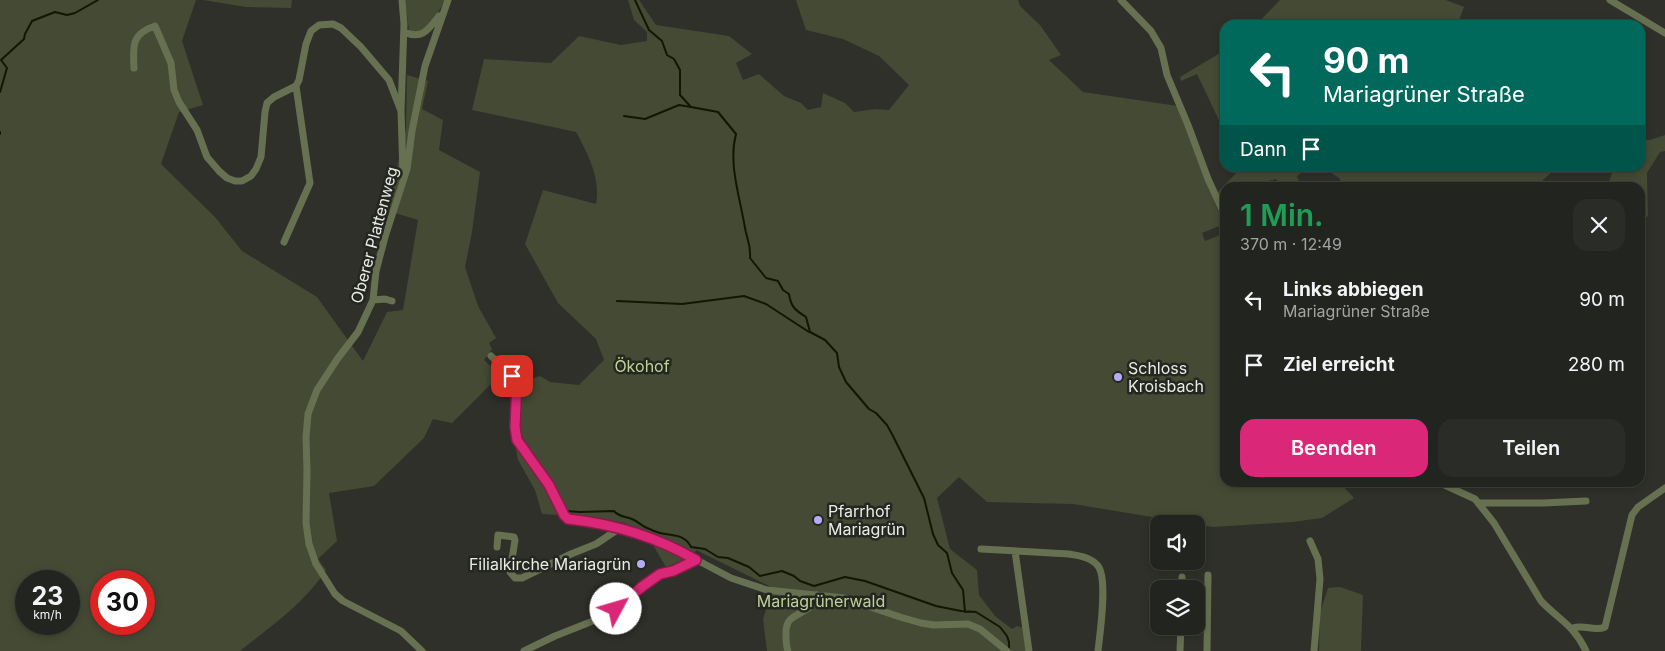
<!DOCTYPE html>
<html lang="de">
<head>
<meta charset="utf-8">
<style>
  body { margin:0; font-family:Inter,sans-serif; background:#2a2c28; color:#f1f3f6; height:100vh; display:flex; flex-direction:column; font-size:19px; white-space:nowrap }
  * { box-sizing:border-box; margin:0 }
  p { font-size:16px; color:#a2a4a4 }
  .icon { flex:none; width:28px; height:28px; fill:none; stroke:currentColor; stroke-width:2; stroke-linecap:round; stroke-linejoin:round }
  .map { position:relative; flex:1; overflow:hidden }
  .side { position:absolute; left:1220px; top:182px; width:425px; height:305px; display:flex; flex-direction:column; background:#22241f; border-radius:15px; box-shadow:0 2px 8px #0003,0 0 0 1px #3f413d }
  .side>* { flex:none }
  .top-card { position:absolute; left:1220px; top:20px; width:425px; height:152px; border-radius:15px; box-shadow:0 2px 8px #0003,0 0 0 1px #3f413d; background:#00695c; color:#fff; overflow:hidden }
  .buttons { position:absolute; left:1150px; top:515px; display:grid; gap:10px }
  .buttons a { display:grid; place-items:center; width:55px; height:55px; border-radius:10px; background:#22241f; box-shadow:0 2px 8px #0003,0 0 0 1px #3f413d; font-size:25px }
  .speed { position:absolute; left:15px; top:570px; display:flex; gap:10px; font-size:25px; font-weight:700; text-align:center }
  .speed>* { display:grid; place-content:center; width:65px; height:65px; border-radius:50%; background:#22241f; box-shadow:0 2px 8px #0003,0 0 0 1px #3f413d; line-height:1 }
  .speed small { font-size:12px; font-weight:400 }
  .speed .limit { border:8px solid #d22; background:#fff; color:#111 }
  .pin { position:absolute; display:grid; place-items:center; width:42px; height:42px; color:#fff; margin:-21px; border-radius:10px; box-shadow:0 2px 8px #0006 }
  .me { position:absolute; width:55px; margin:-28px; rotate:51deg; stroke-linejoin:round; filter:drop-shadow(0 0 4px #0008) }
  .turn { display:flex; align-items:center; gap:18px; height:105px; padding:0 20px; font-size:22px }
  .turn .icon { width:65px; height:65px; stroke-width:2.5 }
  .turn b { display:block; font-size:35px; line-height:42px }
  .then { display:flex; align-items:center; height:48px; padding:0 20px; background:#0003; gap:10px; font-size:19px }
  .round { display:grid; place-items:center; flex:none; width:52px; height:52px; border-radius:15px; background:#2a2c28 }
  .headline { display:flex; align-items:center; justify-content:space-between; height:85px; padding:0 20px }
  h1 { font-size:30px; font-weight:600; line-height:38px; color:#1e9e55 }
  .cta { display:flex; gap:10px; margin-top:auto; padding:10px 20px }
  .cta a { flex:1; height:58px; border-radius:15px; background:#db2777; color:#fff; font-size:20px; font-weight:600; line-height:58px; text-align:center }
  .cta a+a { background:#2a2c28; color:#f1f3f6 }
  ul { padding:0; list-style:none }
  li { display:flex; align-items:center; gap:15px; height:65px; padding:0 20px }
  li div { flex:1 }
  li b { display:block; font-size:19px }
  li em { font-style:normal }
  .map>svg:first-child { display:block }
  .green { fill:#444a34; fill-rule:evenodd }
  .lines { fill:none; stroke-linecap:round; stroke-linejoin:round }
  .stream { stroke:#111700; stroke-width:2 }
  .minor { stroke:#677151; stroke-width:7 }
  .route-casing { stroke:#8e194d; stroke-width:12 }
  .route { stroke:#db2777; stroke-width:9 }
  .poi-dot { fill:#b5acf9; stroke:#242620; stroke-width:2 }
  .labels { text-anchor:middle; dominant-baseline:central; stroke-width:5; stroke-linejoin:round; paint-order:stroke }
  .street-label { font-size:16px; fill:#eaebe7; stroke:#242620 }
  .park-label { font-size:16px; fill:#c0d096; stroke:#242620 }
  .poi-label { font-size:16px; fill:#eaebe7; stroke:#242620; text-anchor:start }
</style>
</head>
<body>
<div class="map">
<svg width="1665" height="651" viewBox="0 0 1665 651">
  <rect width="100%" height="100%" fill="#2e3029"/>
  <path class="green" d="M0 0H196L182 41 203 105 179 112 161 164 215 217 242 251 317 297 363 361 387 312 403 310 418 220 382 209 392 189 406 128 407 75 428 81 422 109 443 120 439 150 480 172 472 232 465 267 478 306 496 338 489 343 492 349 484 360 500 375 452 423 433 419 424 438 374 486 329 493 337 541 318 559 326 570C305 603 270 627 240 651H0ZM26 581H69V624H26ZM101 581H144V624H101Z
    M203 0H292L291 8 246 7Z
    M405 0H445C439 12 425 38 409 30Z
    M628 0H639L656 25 729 36 752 54 736 63 743 80 759 74 784 96 801 103 808 110 821 107 823 93 845 103 854 112 876 109 889 110 909 85 879 56 843 39 806 30 796 0H1018L1020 6 1040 25 1061 55 1049 60 1083 92 1178 106 1208 187 1224 224 1202 233 1205 241 1225 233V482L1340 483 1354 498 1322 518 1292 522 1213 527 1073 504 987 502 959 477 937 498 950 549 977 570 979 595 995 616 1012 629 1017 626 1024 628 1026 651H767L763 619 773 588 696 550 693 556 666 567 653 545 637 537 625 523 576 516 542 514 535 490 518 460 511 424 516 389 519 382 540 376 550 382 579 385 604 360 596 339 558 303 525 244 543 190 596 204C601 179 588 154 576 132L472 110 484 59 551 63 579 36 621 45 647 41V32L634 20Z
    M1280 0H1446L1464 7 1458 23H1523L1524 25H1256Z
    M1225 50V133L1197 74 1181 81 1180 77Z
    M1665 135V151L1660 152 1647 173 1648 216 1640 220V188L1607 187 1614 168H1640V140H1650Z
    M1241 168H1308L1297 176 1301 187H1282L1276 179 1247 187 1225 188V211L1217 193Z
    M1324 168H1556L1540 183 1521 187 1344 188 1339 178Z
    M1340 587 1363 595 1361 651H1319L1320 613 1328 588Z"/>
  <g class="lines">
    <path class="stream" d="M635 0 649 30 662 41 667 55 674 59 680 70V95L691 107 718 112 736 134C728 164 740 197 745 228 747 240 751 244 750 258L766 278 778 281 783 290 789 294C791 307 795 310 806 317L810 332 825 340 837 353 839 367 846 382 869 409 876 413 887 425 893 436 924 498 933 534 938 545 947 553 952 573 963 590 965 612
      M0 92 7 68 1 60 24 39 25 34 32 21 55 12 67 15 75 13 98 0
      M624 116 645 119 679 105 691 107
      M0 132V134
      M617 301 682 304 744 296 766 304 809 332
      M566 511 580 512 614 511C619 517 624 516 632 519 637 521 641 525 645 527 650 529 656 532 660 533 673 536 685 534 691 547L705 549 718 557 728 558 749 567 760 576 782 571 794 576 800 581 814 586 845 577 865 581 936 606 961 611 976 612 1000 627 1007 636 1009 642V649"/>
    <path class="minor" d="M402 0 404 24 401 111 403 174
      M1121 0 1151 31 1161 48 1167 75 1188 125 1208 179 1225 216
      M1610 0 1665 33
      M404 32C422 40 428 30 439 16
      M134 68C133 46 131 34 155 26L171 63 174 90 179 102 197 130 207 157 219 171 227 178 235 181H242L251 176 256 169 261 157 265 112 267 103 274 97 296 86 299 80 306 44 311 31 319 25 333 24 341 28 361 47 389 80 401 111
      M284 242 310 183 296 86
      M373 300 385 299 392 301
      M491 356 517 381 515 427 517 440 549 485 564 515 569 519 620 528 635 532 676 549 731 578 767 590 844 598 900 617 921 623 934 625 968 624 980 629 1007 651
      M1438 482 1475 499 1494 523 1541 601C1559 620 1574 625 1586 651
      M1479 503H1543L1586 501
      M1310 541 1318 559 1320 579 1314 651
      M497 547 498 535 514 537 515 540 510 572 515 578H522L571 554 596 544 620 528
      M981 549 1069 554C1080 556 1091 557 1098 566 1108 579 1100 633 1098 651
      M1015 551 1029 651
      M1182 589V577
      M1573 628C1584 624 1595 632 1605 627L1632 515 1638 507 1665 488
      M422 651 401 631 343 601 335 594 316 564 309 544 306 523 307 471 306 437 308 414 317 390 338 358 358 332 373 300 376 271 385 237 407 169 412 131 425 66 448 0
      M524 651 555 636 603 617 660 574 673 571 696 560
      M788 651C786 646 786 641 786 635 785 614 799 617 811 606 814 604 815 599 817 595
      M1180 651 1181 626
      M1207 651 1208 575"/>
  </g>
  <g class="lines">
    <defs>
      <path id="route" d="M512 376 517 381 515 427 517 440 549 485 564 515 568 519C614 524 657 537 696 560L673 571 660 574 643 586 616 609"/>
    </defs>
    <use href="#route" class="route-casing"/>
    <use href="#route" class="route"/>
  </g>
  <g class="poi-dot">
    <circle cx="1118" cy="377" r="5"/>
    <circle cx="818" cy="520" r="5"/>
    <circle cx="641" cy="564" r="5"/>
  </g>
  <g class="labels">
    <g class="street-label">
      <text transform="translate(374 235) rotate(-75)">Oberer Plattenweg</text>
    </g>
    <g class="park-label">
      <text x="642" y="366">Ökohof</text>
      <text x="821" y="601">Mariagrünerwald</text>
    </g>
    <g class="poi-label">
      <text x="1128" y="368">Schloss<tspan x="1128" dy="18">Kroisbach</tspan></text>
      <text x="828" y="511">Pfarrhof<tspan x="828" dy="18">Mariagrün</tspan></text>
      <text x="631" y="564" text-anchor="end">Filialkirche Mariagrün</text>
    </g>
  </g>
</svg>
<div class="buttons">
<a><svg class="icon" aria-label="sound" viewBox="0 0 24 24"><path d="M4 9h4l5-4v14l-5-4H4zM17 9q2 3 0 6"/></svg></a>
<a><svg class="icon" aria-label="layers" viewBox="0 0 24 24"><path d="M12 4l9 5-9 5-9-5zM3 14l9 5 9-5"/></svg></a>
</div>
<div class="speed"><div>23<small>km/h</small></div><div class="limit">30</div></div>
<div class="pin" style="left:512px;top:376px;background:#d93025"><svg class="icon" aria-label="arrive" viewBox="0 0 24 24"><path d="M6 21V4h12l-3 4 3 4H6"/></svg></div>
<svg class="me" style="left:616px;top:609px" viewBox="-20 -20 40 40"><circle r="19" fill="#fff"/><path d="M0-13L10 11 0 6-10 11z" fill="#db2777"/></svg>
<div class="top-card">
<div class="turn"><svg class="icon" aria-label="left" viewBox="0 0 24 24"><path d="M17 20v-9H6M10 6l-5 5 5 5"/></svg><div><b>90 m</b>Mariagrüner Straße</div></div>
<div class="then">Dann<svg class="icon" aria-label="arrive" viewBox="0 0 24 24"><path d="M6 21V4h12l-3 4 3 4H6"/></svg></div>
</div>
<section class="side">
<div class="headline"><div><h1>1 Min.</h1><p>370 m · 12:49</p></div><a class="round"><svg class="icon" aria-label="close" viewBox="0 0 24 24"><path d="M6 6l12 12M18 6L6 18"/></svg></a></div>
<ul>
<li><svg class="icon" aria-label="left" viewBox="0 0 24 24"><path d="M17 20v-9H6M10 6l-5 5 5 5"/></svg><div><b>Links abbiegen</b><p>Mariagrüner Straße</p></div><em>90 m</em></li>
<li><svg class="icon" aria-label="arrive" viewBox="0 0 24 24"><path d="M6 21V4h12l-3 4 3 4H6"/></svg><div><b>Ziel erreicht</b></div><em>280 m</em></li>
</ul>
<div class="cta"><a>Beenden</a><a>Teilen</a></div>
</section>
</div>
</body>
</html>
